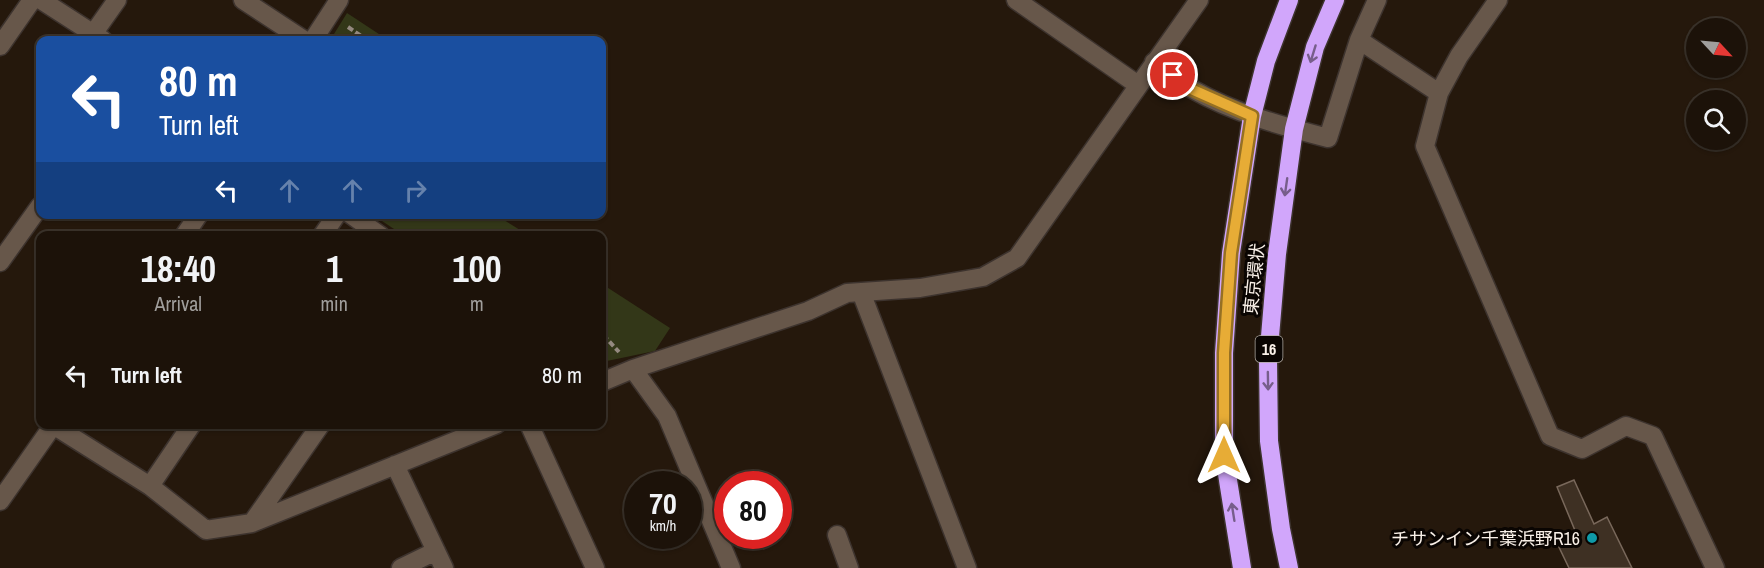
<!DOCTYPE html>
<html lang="en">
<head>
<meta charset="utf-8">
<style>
  body { margin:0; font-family:"Archivo Narrow","Noto Sans JP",sans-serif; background:#251b12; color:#f1f3f6; height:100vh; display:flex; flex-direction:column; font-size:22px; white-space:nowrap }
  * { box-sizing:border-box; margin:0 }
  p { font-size:20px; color:#a09e9c }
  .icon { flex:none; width:33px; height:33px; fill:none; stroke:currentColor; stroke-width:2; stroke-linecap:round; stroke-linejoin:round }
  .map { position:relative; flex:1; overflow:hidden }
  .side { position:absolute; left:36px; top:231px; width:570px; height:198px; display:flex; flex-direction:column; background:#1c1209; border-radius:12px; box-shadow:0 2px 4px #0004,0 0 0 2px #3a322a }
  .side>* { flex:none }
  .banner { position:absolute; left:36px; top:36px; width:570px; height:183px; border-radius:12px; box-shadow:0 2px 4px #0004,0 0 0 2px #3a322a; background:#1a4fa0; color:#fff; overflow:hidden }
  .needle { width:39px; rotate:116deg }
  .tools { position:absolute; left:1686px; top:18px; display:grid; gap:12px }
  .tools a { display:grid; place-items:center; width:60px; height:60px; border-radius:50%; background:#1c1209; box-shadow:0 2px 4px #0004,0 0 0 2px #3a322a; font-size:30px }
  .speed { position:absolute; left:624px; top:471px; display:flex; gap:12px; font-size:30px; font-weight:700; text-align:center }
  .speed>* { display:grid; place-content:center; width:78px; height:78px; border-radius:50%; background:#1c1209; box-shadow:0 2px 4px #0004,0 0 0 2px #3a322a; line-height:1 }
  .speed small { font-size:15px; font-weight:400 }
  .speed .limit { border:9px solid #d22; background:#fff; color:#111 }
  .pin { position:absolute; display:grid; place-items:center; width:51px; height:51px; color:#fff; margin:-26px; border:3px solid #fff; border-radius:50%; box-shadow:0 2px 6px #0007 }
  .me { position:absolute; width:66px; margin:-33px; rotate:0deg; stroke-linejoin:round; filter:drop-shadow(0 0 4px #0008) }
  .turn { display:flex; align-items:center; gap:21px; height:126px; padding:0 24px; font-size:27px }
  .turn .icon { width:78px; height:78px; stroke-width:2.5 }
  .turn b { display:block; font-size:42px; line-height:51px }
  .lanes { display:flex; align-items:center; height:57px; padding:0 24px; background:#0003; justify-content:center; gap:30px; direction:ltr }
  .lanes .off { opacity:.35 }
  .eta { display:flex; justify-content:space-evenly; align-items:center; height:102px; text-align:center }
  .eta b { font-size:36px; font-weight:800; line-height:42px }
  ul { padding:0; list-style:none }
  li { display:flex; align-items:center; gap:18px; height:84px; padding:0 24px }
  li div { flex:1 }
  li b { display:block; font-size:22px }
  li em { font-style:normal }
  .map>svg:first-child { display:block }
  .green { fill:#333718 }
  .building { fill:#3e3023; stroke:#79685b; stroke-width:1.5 }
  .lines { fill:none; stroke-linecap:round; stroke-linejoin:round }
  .minor-casing { stroke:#3d332e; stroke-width:21 }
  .highway-casing { stroke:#3d332e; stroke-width:21 }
  .path { stroke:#94897f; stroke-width:4; stroke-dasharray:6 3; stroke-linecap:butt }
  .minor { stroke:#67574a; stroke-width:18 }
  .highway { stroke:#d1a6fb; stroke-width:18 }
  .oneway { stroke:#775e8b }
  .route-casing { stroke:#967023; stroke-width:15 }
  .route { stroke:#e7ac36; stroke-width:10 }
  .culture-dot { fill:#0f9aa8; stroke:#0a0502; stroke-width:2 }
  .labels { text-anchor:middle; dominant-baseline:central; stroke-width:6; stroke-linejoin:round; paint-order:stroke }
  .shield { fill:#0a0502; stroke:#b1aaa3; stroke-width:1.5 }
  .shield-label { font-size:16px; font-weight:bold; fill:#f9f0e8 }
  .street-label { font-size:18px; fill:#f9f0e8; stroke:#0a0502 }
  .poi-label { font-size:18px; fill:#f9f0e8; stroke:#0a0502; text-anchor:end }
</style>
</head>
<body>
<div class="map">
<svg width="1764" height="568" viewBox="0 0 1764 568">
  <rect width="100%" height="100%" fill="#25180c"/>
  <path class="green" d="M347 13 388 40H344L334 34Z
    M373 215H496L528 235H403Z
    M602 284 670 328 655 351 602 362Z"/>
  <path class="building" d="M1574 480 1594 524 1607 517 1632 568H1569L1557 543 1576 533 1557 487Z"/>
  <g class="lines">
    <defs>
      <path id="minor" d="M41 0 103 40
        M243 0 304 40
        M1016 0 1138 85
        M1498 0 1459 56 1439 93 1425 146 1550 436 1582 449 1626 426 1653 436 1715 568
        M93 34 117 0
        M313 40 339 0
        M1359 40 1439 93
        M0 46 32 0
        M1154 62C1166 71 1179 82 1192 89 1234 113 1282 126 1328 138L1359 40 1377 0
        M350 214 381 236
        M184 236 199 214
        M322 236 337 214
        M0 262 40 206
        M861 292 967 568
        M633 369 667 416 731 568
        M602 382 633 369 808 311 847 293 920 288 983 277 1017 258 1199 0
        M529 424 595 568
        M53 425 150 486 206 530 252 523 497 424
        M395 465 444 568
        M150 486 192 424
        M0 501 54 424
        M252 523 321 424
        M837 535 849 568
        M401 568 436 551"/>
      <path id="highway" d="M1242 568 1224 455V353L1231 253 1252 116 1266 61 1289 0
        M1289 568 1281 529 1269 441 1268 360 1277 254 1294 129 1315 47 1335 0"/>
    </defs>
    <use href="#minor" class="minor-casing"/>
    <use href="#highway" class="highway-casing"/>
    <path class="path" d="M348 27 367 40
      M602 341 607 339 619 352"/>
    <use href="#minor" class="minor"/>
    <use href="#highway" class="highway"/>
  </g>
  <defs><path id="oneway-shaft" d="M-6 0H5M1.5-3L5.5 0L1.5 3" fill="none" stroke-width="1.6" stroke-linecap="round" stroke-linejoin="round" transform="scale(1.5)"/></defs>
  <g class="oneway">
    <use href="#oneway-shaft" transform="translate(1313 54) rotate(107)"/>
    <use href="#oneway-shaft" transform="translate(1286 187) rotate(98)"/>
    <use href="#oneway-shaft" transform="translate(1268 381) rotate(89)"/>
    <use href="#oneway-shaft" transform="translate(1233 512) rotate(-99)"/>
  </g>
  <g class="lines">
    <defs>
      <path id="route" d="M1173 75 1191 89 1252 116 1231 253 1224 353V455"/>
    </defs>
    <use href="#route" class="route-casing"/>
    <use href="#route" class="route"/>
  </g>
  <circle class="culture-dot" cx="1592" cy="538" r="6"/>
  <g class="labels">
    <rect class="shield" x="1255.5" y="336" width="27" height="26" rx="4.5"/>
    <g class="shield-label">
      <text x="1269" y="349">16</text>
    </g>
    <g class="street-label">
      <text transform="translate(1254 279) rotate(-84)">東京環状</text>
    </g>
    <g class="poi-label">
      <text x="1580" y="538">チサンイン千葉浜野R16</text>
    </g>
  </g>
</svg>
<div class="tools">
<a><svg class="needle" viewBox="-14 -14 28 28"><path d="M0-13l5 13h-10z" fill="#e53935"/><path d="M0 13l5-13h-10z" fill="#a09e9c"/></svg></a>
<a><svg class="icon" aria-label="search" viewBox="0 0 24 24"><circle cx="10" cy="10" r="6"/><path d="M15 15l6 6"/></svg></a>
</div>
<div class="speed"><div>70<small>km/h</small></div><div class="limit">80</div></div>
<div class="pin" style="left:1173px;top:75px;background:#d93025"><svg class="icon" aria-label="arrive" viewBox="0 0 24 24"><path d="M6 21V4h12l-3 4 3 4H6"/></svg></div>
<svg class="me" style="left:1224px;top:455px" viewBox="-20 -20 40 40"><path d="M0-17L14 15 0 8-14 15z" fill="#e7ac36" stroke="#fff" stroke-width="4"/></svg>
<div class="banner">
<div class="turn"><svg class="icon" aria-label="left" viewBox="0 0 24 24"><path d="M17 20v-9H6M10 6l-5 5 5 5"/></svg><div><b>80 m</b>Turn left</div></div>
<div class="lanes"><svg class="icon" aria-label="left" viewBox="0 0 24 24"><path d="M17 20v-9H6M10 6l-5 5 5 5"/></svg><svg class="icon off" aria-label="ahead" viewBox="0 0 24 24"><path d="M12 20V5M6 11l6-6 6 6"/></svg><svg class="icon off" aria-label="ahead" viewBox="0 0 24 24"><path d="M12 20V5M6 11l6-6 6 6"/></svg><svg class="icon off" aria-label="right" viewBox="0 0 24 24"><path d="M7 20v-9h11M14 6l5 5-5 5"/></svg></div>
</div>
<section class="side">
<div class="eta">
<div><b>18:40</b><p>Arrival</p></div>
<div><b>1</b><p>min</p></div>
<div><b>100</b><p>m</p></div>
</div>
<ul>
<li><svg class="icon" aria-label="left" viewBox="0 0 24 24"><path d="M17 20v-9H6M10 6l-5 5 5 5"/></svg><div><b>Turn left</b></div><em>80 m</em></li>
</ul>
</section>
</div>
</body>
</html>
